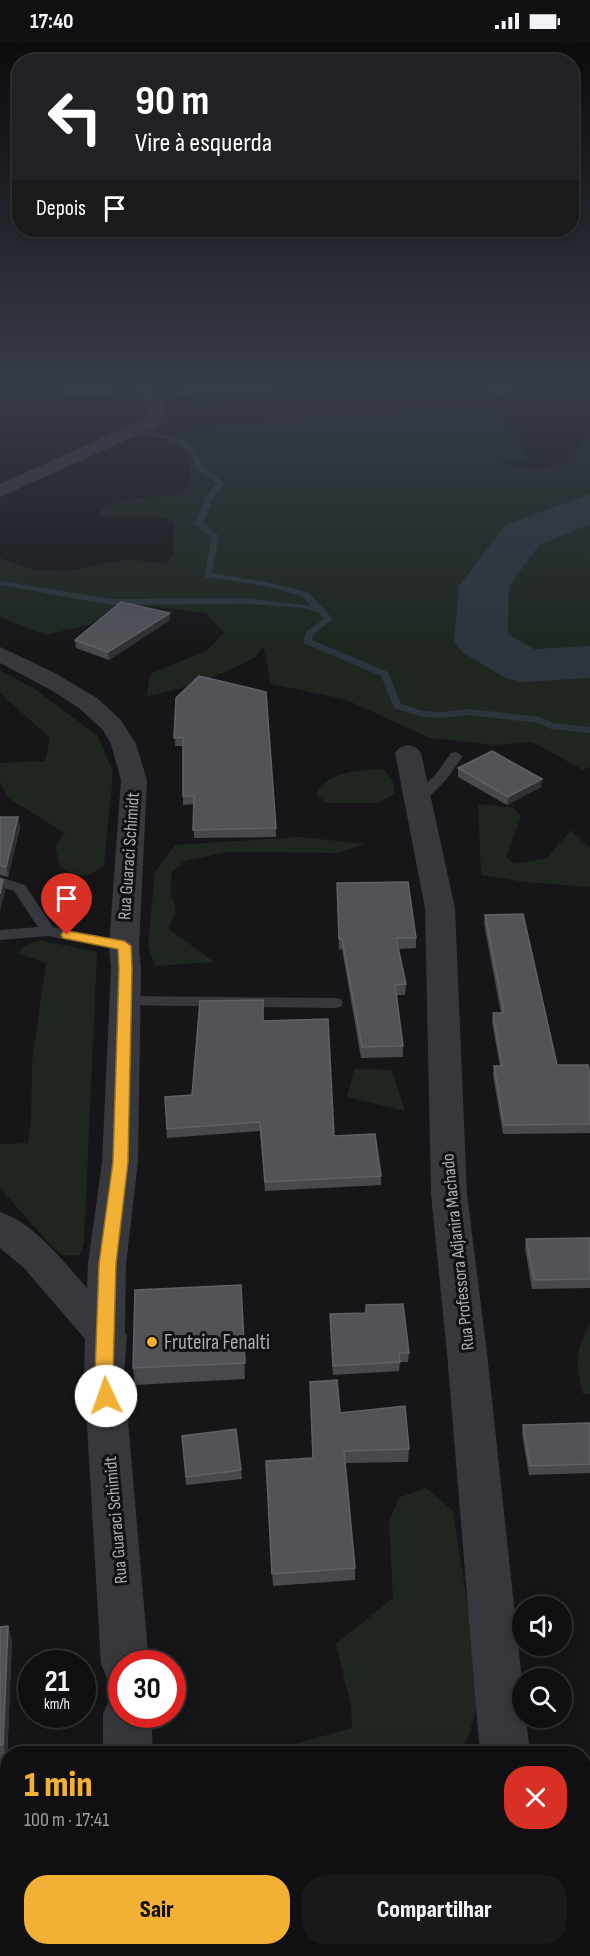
<!DOCTYPE html>
<html lang="pt">
<head>
<meta charset="utf-8">
<style>
  body { margin:0; font-family:"Sofia Sans Condensed",sans-serif; background:#19191b; color:#f1f3f6; height:100vh; display:flex; flex-direction:column; font-size:22px; white-space:nowrap }
  * { box-sizing:border-box; margin:0 }
  p { font-size:20px; color:#9c9d9f }
  .icon { flex:none; width:33px; height:33px; fill:none; stroke:currentColor; stroke-width:2; stroke-linecap:round; stroke-linejoin:round }
  .map { position:relative; flex:1; overflow:hidden }
  .sheet { position:absolute; left:0px; top:1704px; width:591px; height:210px; display:flex; flex-direction:column; background:#101012; border-radius:24px 24px 0 0; box-shadow:0 3px 15px #0003,0 0 0 2px #303032 }
  .sheet>* { flex:none }
  .hud { position:absolute; left:12px; top:12px; width:567px; height:183px; border-radius:24px; box-shadow:0 3px 15px #0003,0 0 0 2px #303032; background:#202124; color:#fff; overflow:hidden }
  .controls { position:absolute; left:512px; top:1554px; display:grid; gap:12px }
  .controls a { display:grid; place-items:center; width:60px; height:60px; border-radius:50%; background:#101012; box-shadow:0 3px 15px #0003,0 0 0 2px #303032; font-size:30px }
  .speed { position:absolute; left:18px; top:1608px; display:flex; gap:12px; font-size:30px; font-weight:700; text-align:center }
  .speed>* { display:grid; place-content:center; width:78px; height:78px; border-radius:50%; background:#101012; box-shadow:0 3px 15px #0003,0 0 0 2px #303032; line-height:1 }
  .speed small { font-size:15px; font-weight:400 }
  .speed .limit { border:9px solid #d22; background:#fff; color:#111 }
  .pin { position:absolute; display:grid; place-items:center; width:51px; height:51px; color:#fff; margin:-62px -26px; border-radius:50% 50% 50% 0; rotate:-45deg; box-shadow:0 0 6px #0007 }
  .pin .icon { rotate:45deg }
  .me { position:absolute; width:66px; margin:-33px; rotate:357deg; stroke-linejoin:round; filter:drop-shadow(0 0 4px #0008) }
  .turn { display:flex; align-items:center; gap:21px; height:126px; padding:0 24px; font-size:27px }
  .turn .icon { width:78px; height:78px; stroke-width:2.5 }
  .turn b { display:block; font-size:42px; line-height:51px }
  .then { display:flex; align-items:center; height:57px; padding:0 24px; background:#0003; gap:12px; font-size:22px }
  .round { display:grid; place-items:center; flex:none; width:63px; height:63px; border-radius:24px; background:#19191b }
  .summary { display:flex; align-items:center; justify-content:space-between; height:102px; padding:0 24px }
  h1 { font-size:36px; font-weight:800; line-height:45px; color:#f2b134 }
  .cta { display:flex; gap:12px; margin-top:auto; padding:12px 24px }
  .cta a { flex:1; height:69px; border-radius:24px; background:#f2b134; color:#111; font-size:24px; font-weight:800; line-height:69px; text-align:center }
  .cta a+a { background:#19191b; color:#f1f3f6 }
  .status { display:flex; justify-content:space-between; align-items:center; height:42px; padding:0 30px; background:#101012; direction:ltr }
  .status svg { height:16px; fill:currentColor }
  .map>svg:first-child { display:block }
  .green { fill:#1e261f }
  .lines { fill:none; stroke-linecap:round; stroke-linejoin:round }
  .stream { fill:#2c353c; fill-rule:evenodd }
  .river { fill:#2c353c; fill-rule:evenodd }
  .lane { fill:#37383d; fill-rule:evenodd }
  .street { fill:#37383d; fill-rule:evenodd }
  .wall { fill:#47494d }
  .shaded-wall { fill:#2f3033 }
  .building { fill:#525359; stroke:#5f6168; stroke-width:1.5 }
  .route { fill:#f2b134; stroke:#9d7322; stroke-width:1.5 }
  .poi-dot { fill:#f2b134; stroke:#111113; stroke-width:2 }
  .labels { text-anchor:middle; dominant-baseline:central; stroke-width:6; stroke-linejoin:round; paint-order:stroke }
  .street-label { font-size:18px; fill:#a8adb8; stroke:#111113 }
  .near-poi-label { font-size:21px; fill:#a8adb8; stroke:#111113; text-anchor:start }
</style>
</head>
<body>
<div class="status"><b>17:40</b><svg viewBox="0 0 49 12"><path d="M0 12V9h3v3zM5 12V6h3v6zM10 12V3h3v9zM15 12V0h3v12zM26 1h20v11H26zM47 4h2v5h-2z"/></svg></div>
<div class="map">
<svg width="590" height="1914" viewBox="0 0 590 1914">
  <rect width="100%" height="100%" fill="#161618"/>
  <path class="green" d="M183 343H431L192 359Z
    M495 365 530 419 499 421C519 424 552 431 570 417 579 410 579 400 590 396V725L583 728 532 700 495 703 430 696 344 657 271 642 263 604C260 608 259 612 255 615 232 630 174 650 147 654L150 632 206 609 224 591 206 571 129 562 88 583 46 593 0 575V516L33 528 69 529 127 517 166 522 173 513 174 480 158 474H102L100 467C111 463 121 459 132 457 146 454 181 458 189 442 194 431 187 416 183 406L165 399 181 389 198 387 199 385Z
    M0 628 36 648 98 694 113 730 104 824C86 837 78 836 60 825L55 805 65 791 8 756 0 740V721L45 719 50 696 0 651Z
    M383 727 392 737 395 751 379 761H326L316 752C330 728 357 729 383 727Z
    M478 762 514 766 521 775 506 815 514 822 547 816 571 788 590 806V845L525 840 481 833Z
    M301 795 365 802 338 811 228 810 185 819 172 830 170 850 176 866 169 887 214 920 155 924 148 904 155 830 175 803Z
    M40 898 97 910 84 1201 80 1213H64L53 1206 0 1146V1102L28 1101 31 1079 32 1020 46 921 19 912 21 906Z
    M354 1027 392 1028 405 1069 347 1055Z
    M590 1281V1352H583C575 1319 575 1311 590 1281Z
    M426 1446 453 1469 481 1653 463 1711 259 1712 352 1686 351 1664 336 1602 393 1556 389 1479 400 1455Z
    M262 1906H501L502 1914H262L259 1908Z"/>
  <g class="lines">
    <path class="stream" d="M131 384 184 399 195 409 206 427 225 441 213 456 203 481 219 494 212 531 266 540 308 550 333 577 314 592 312 598 388 630 401 662 423 669 441 670 469 667 540 675 553 681 590 685V691L551 687 538 681 469 673 441 676 422 675 394 666 381 634 304 601 303 599 307 589 324 577 319 571 303 566 246 562 111 563 0 543V539L111 557 246 556 311 564 302 554 266 544 205 535 211 495 195 482 205 455 217 441 200 430 190 411 180 401 129 387V385Z"/>
    <path class="river" d="M590 452V482L539 503 509 544 508 592 534 607 590 604V636L524 640 505 636 462 610 454 599 459 544 505 483Z"/>
    <path class="lane" d="M251 343H278L274 346 150 358 146 355 150 352Z
      M456 710 463 714 446 738 423 761H413L411 758 413 755 436 732 451 711Z
      M0 835 25 843 53 885 124 899 132 904 124 909 48 894 0 898V888L38 885 14 849 0 845Z
      M123 954 335 956 341 957 343 961 341 965 335 966 117 963 115 959 117 955Z"/>
    <path class="street" d="M135 343H151L166 367 158 384 0 455V442L144 377 148 367Z
      M0 605 53 630 97 656 121 678 136 702 147 738 139 904 141 927 138 1120 126 1222 125 1290 127 1294 124 1332 149 1622H122V1644L108 1639 101 1622 84 1332 85 1297 24 1226 0 1206V1170C33 1180 64 1220 87 1246L88 1222 102 1120 111 927 109 904 121 738 111 702 103 688 79 666 51 648 0 621Z
      M408 703 417 706 421 711 455 866 467 1152 487 1311 522 1639V1676H526L530 1712H480L447 1311 431 1152 425 866 395 711 399 706Z
      M122 1650V1672H151L153 1712H103V1672L110 1655Z
      M107 1906H161L160 1914H106Z
      M496 1906H550L551 1914H497Z"/>
  </g>
  <path class="wall" d="M112 343 110 352 65 353V346Z
    M487 343H522L496 356Z
    M170 571V578L109 618 76 606 75 598Z
    M176 656 276 786V795L194 796V762L183 763V704H175Z
    M458 726 541 745 507 763 458 735Z
    M0 775H18L20 785 8 835 0 833Z
    M337 841 416 896V906L398 907 406 942 405 953H397L403 1004V1015L361 1016 342 907 339 908Z
    M485 873 557 1023 590 1033V1091L503 1092 493 1033 494 1024H500L492 980 493 971H501L484 882Z
    M263 979 334 1094 381 1134V1143L265 1149 260 1089 167 1096 165 1055 192 1053Z
    M590 1196V1246L532 1247 525 1206 526 1197Z
    M241 1243 245 1337 135 1343 133 1326Z
    M366 1263 409 1311 408 1320H400L399 1329 333 1333 330 1272 365 1271Z
    M310 1340 340 1371 409 1407 408 1420 345 1421 355 1526V1538L273 1544 267 1432 313 1416Z
    M590 1381V1431L529 1433 522 1392 523 1383Z
    M182 1394 241 1428 242 1437 186 1443Z
    M8 1584 12 1599 7 1717 0 1718V1585Z"/>
  <path class="shaded-wall" d="M510 343H522L496 356 497 350Z
    M170 571V578L109 618 108 610Z
    M542 737 541 745 507 763 508 755Z
    M18 775 20 785 8 835 6 825Z
    M3 838 5 849 0 870V852Z
    M8 1584 12 1599 7 1717 3 1703Z"/>
  <path class="building" d="M66 343H110L109 346H65Z
    M492 343H510L497 350Z
    M121 560 170 571 108 610 75 598Z
    M199 634 266 650 276 786 193 788 194 754H183V695L174 696 176 656Z
    M492 709 542 737 508 755 458 726Z
    M0 775H18L6 825 0 823Z
    M0 837 3 838 0 852Z
    M408 840 416 896H396L406 942 395 943 403 1004 362 1005 342 897H339L337 841Z
    M523 872 557 1023H588L590 1033V1082L504 1083 494 1024H502L493 971H504L485 873Z
    M263 958V979L328 977 334 1094 375 1092 381 1134 265 1140 260 1080 167 1087 165 1055 192 1053 200 959Z
    M590 1196V1237L534 1238 526 1197Z
    M241 1243 245 1321 133 1326 135 1248Z
    M403 1262 409 1311H399L400 1320 333 1324 330 1272 366 1271V1263Z
    M337 1338 340 1371 405 1364 409 1407 344 1409 355 1526 272 1532 266 1419 313 1416 310 1340Z
    M590 1381V1422L530 1424 523 1383Z
    M236 1387 241 1428 186 1435 182 1394Z
    M8 1584 3 1703H0V1585Z"/>
  <linearGradient id="sky" x2="0" y2="1"><stop stop-color="#0c0c0d"/><stop offset="0.56" stop-color="#363c48"/><stop offset="1" stop-color="#363c48" stop-opacity="0"/></linearGradient>
  <rect width="590" height="611" fill="url(#sky)"/>
  <path class="route" d="M67 889 124 899 131 904 132 927 128 1120 116 1222 113 1332 115 1354 112 1359 106 1362 99 1359 95 1332 99 1222 113 1120 119 927 118 907 63 896 61 893 63 890Z"/>
  <circle class="poi-dot" cx="152" cy="1300" r="6"/>
  <g class="labels">
    <g class="street-label">
      <text transform="translate(129 814) rotate(-86)">Rua Guaraci Schimidt</text>
      <text transform="translate(458 1210) rotate(-96)">Rua Professora Adjanira Machado</text>
      <text transform="translate(116 1478) rotate(-95)">Rua Guaraci Schimidt</text>
    </g>
    <g class="near-poi-label">
      <text x="164" y="1300">Fruteira Fenalti</text>
    </g>
  </g>
</svg>
<div class="controls">
<a><svg class="icon" aria-label="sound" viewBox="0 0 24 24"><path d="M4 9h4l5-4v14l-5-4H4zM17 9q2 3 0 6"/></svg></a>
<a><svg class="icon" aria-label="search" viewBox="0 0 24 24"><circle cx="10" cy="10" r="6"/><path d="M15 15l6 6"/></svg></a>
</div>
<div class="speed"><div>21<small>km/h</small></div><div class="limit">30</div></div>
<div class="pin" style="left:67px;top:893px;background:#d93025"><svg class="icon" aria-label="arrive" viewBox="0 0 24 24"><path d="M6 21V4h12l-3 4 3 4H6"/></svg></div>
<svg class="me" style="left:106px;top:1354px" viewBox="-20 -20 40 40"><circle r="19" fill="#fff"/><path d="M0-13L10 11 0 6-10 11z" fill="#f2b134"/></svg>
<div class="hud">
<div class="turn"><svg class="icon" aria-label="left" viewBox="0 0 24 24"><path d="M17 20v-9H6M10 6l-5 5 5 5"/></svg><div><b>90 m</b>Vire à esquerda</div></div>
<div class="then">Depois<svg class="icon" aria-label="arrive" viewBox="0 0 24 24"><path d="M6 21V4h12l-3 4 3 4H6"/></svg></div>
</div>
<section class="sheet">
<div class="summary"><div><h1>1 min</h1><p>100 m · 17:41</p></div><a class="round" style="background:#d93025;color:#fff"><svg class="icon" aria-label="close" viewBox="0 0 24 24"><path d="M6 6l12 12M18 6L6 18"/></svg></a></div>
<div class="cta"><a>Sair</a><a>Compartilhar</a></div>
</section>
</div>
</body>
</html>
